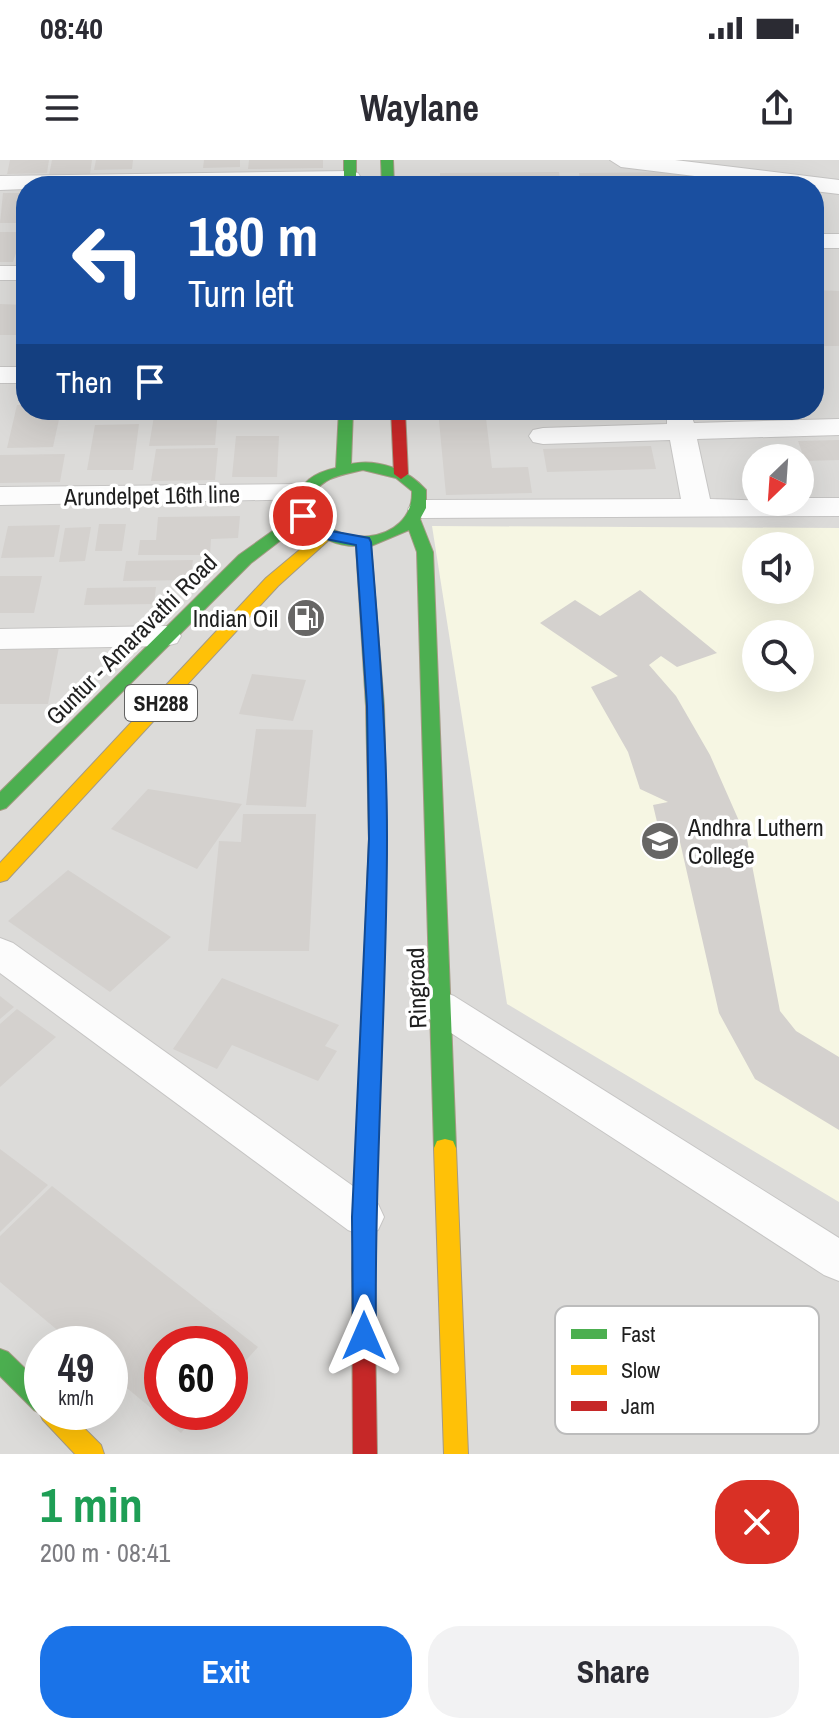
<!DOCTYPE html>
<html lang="en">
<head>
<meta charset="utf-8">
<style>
  body { margin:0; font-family:"Archivo Narrow",sans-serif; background:#f2f2f3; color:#2b2b33; height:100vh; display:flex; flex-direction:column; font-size:30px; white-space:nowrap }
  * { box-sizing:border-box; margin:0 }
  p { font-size:26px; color:#7c7c81 }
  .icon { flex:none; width:44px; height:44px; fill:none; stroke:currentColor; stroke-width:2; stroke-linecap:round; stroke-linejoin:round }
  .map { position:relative; height:1294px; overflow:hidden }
  .drawer { display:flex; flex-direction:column; background:#fff; flex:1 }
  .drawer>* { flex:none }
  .hud { position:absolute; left:16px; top:16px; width:808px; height:244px; border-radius:32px; box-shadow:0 8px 32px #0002; background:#1a4fa0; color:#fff; overflow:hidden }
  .needle { width:52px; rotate:205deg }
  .buttons { position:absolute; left:742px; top:284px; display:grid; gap:16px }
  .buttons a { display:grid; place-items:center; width:72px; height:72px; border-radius:50%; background:#fff; box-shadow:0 8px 32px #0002; font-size:40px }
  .speed { position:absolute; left:24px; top:1166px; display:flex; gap:16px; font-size:40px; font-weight:700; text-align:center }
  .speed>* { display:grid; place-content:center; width:104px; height:104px; border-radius:50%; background:#fff; box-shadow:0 8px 32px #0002; line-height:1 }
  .speed small { font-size:20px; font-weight:400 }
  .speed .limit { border:12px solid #d22; background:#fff; color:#111 }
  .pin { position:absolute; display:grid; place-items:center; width:68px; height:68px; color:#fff; margin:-34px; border:4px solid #fff; border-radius:50%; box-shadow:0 2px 8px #0007 }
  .me { position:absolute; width:88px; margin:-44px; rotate:0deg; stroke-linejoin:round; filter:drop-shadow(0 0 6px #0008) }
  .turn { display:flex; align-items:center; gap:28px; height:168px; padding:0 40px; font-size:36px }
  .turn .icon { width:104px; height:104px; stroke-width:2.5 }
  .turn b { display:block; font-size:56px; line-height:68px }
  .then { display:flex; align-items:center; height:76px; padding:0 40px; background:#0003; gap:16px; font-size:30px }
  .round { display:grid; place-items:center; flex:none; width:84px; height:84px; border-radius:32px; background:#f2f2f3 }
  .head { display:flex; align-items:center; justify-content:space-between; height:136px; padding:0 40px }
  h1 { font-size:48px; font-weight:800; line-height:60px; color:#1e9e55 }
  .button { display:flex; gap:16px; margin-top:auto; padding:16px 40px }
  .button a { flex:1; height:92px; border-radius:32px; background:#1a73e8; color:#fff; font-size:32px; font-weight:800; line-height:92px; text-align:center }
  .button a+a { background:#f2f2f3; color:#2b2b33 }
  .status { display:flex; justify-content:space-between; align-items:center; height:56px; padding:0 40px; background:#fff; direction:ltr }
  .status svg { height:22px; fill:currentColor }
  header { display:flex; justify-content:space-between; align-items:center; height:104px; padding:0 40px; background:#fff; font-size:36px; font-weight:800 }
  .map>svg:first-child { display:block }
  .residential { fill:#dcdbd9; fill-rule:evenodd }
  .education { fill:#f6f6e3; fill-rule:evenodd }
  .building { fill:#d4d1ce }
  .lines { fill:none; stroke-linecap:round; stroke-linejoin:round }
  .street-casing { stroke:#c6c5c4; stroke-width:2 }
  .fast-casing { stroke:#a49a84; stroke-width:2 }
  .slow-casing { stroke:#a49a84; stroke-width:2 }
  .jam-casing { stroke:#a49a84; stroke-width:2 }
  .street { fill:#fcfcfc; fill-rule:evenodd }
  .fast { fill:#4caf50; fill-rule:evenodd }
  .slow { fill:#ffc107; fill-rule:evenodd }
  .jam { fill:#c62828; fill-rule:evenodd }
  .route { fill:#1a73e8; stroke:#114b97; stroke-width:2 }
  .labels { text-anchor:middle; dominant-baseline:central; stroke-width:7; stroke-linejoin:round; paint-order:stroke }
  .shield { fill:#fff; stroke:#626262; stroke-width:2 }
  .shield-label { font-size:22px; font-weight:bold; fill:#1f1f1f }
  .street-label { font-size:24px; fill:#1f1f1f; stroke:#fff }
  .poi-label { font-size:24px; fill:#1f1f1f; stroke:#fff; text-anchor:end }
  .key { fill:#fff; stroke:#bcbcbc; stroke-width:2 }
  .key-label { font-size:22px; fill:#1f1f1f }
</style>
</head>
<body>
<div class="status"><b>08:40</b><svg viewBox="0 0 49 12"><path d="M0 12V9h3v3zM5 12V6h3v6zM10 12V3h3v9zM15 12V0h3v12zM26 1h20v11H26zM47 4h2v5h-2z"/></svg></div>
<header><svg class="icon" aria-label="menu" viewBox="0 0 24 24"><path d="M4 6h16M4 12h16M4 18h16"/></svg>Waylane<svg class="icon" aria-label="share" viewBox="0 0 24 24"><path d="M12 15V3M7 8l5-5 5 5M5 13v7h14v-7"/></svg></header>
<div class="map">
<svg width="839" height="1294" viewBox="0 0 839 1294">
  <rect width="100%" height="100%" fill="#edebe8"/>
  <path class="residential" d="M0 0H839V1294H0ZM26 26H814V250H26ZM756 298H800V342H756ZM756 386H800V430H756ZM756 474H800V518H756ZM42 1184H110V1252H42ZM162 1184H230V1252H162Z"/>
  <path class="education" d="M432 366 839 368V1042L507 844ZM756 386H800V430H756ZM756 474H800V518H756Z"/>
  <path class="building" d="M10 0H49L47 13 7 14Z
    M52 0H92L90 14 49 15Z
    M96 0H133L132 9 94 10Z
    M204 0H240V7L203 8Z
    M249 0H323V8L248 9Z
    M559 12 561 26H440V13Z
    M691 12 695 26H581L579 13Z
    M3 33H26V63H0Z
    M0 72H23L13 102H0Z
    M814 130 839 131V186H818L814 170Z
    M0 144 26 145V175H0Z
    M17 245H26V250H61L53 287 7 288Z
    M155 250H218L215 285 149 286Z
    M242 250H313L312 259 241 260Z
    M438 250H485L492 308 528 307 532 333 446 335Z
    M139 264 133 310H87L95 265Z
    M236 276H279L277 317H232Z
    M839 280V300L805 301 798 281Z
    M651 286 656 309 547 312 543 289Z
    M218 288 215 320 151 321 156 289Z
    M65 294 60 322 0 323V295Z
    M240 356 238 378 211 379 210 395H138L140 380H156L158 357Z
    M99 364H126L122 391H95Z
    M60 365 54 397 1 398 8 366Z
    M91 367 85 401 59 402 65 368Z
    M193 400 190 420 123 421 126 401Z
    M0 416H42L34 453H0Z
    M156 427 154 444 84 445 87 428Z
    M640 430 717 493 677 507 661 496 649 505 676 536 710 595 747 679 780 851 796 871 839 897V970L755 919 719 853 680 682 662 683 653 645 668 642 640 629 628 592 591 527 618 516 540 463 575 440 600 456Z
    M0 487H59L48 544H0Z
    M252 514 306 520 293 561 239 554Z
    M256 569 313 570 306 647 246 645Z
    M148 629 242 644 197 709 111 669Z
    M243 654H316L309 791H208L219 681 241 682Z
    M68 710 171 777 110 832 8 761Z
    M222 818 339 865 325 886 337 891 318 921 232 885 217 909 173 889Z
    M0 836 14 847 0 859Z
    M17 849 56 877 0 927V864Z
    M0 989 48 1025 0 1072Z
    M52 1026 258 1187 230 1218V1184H162V1252H200L181 1273 110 1214V1184H74L0 1122V1076Z"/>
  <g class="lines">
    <defs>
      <path id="street" d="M610 0H675L839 20V34L814 31V26H776L621 7Z
        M350 11 358 13 361 18 358 23 26 26V29L0 30V16Z
        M814 74H839V88H814Z
        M0 106H26V120H0Z
        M0 207H26V223H0Z
        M667 250H689L694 263 839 259V275L697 279 710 339 800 342V338H839V356L422 358 412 355 408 349 412 343 422 340 681 339 670 280 543 284 533 282 529 276 533 270 543 268 667 264Z
        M303 324 313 327 317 333 313 339 0 345V327Z
        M166 466 177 469 181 476 177 483 166 486 0 489V469Z
        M0 778 13 783 378 1044 384 1057 378 1070 363 1076 348 1070 0 813Z
        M441 831 454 836 839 1078V1121L824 1115 428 858 422 847 428 836Z"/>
      <path id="fast" d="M344 0H356V26H344Z
        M381 0H393L394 26H382Z
        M339 250H353L351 304C377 298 409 310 426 330V348L420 359 433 392 456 988 453 995 445 997 437 995 434 988 417 392 409 370 371 386 384 546 387 679 374 1110 371 1117 363 1120 355 1117 352 1110 369 679 366 546 356 386C335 386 318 377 303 363L251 403 6 648 0 650V632L239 395 298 353 294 344C301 322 313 313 336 308ZM363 310 396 318 412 331C414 386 329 392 309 344 318 317 338 316 363 310Z
        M0 1189 8 1192 42 1225V1252H46L42 1254 34 1250 0 1216Z"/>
      <path id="slow" d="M326 370 334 375 331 378 278 426 7 720 0 722V703L266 418 321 372Z
        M445 979 453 981 456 988 468 1294H444L434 988 437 981Z
        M42 1245V1252H68L101 1285 104 1294H75L43 1260 39 1252Z"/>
      <path id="jam" d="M391 250H405L408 314 401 319 394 314Z
        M363 1100 371 1103 374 1110 377 1294H353L352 1110 355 1103Z"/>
    </defs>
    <use href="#street" class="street-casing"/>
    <use href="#fast" class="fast-casing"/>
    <use href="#slow" class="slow-casing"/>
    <use href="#jam" class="jam-casing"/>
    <use href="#street" class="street"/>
    <use href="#fast" class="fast"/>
    <use href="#slow" class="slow"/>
    <use href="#jam" class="jam"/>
  </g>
  <path class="route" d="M303 352 331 371 369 378 371 382C379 480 387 579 387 678 387 844 374 1010 376 1176L372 1183 364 1187 356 1183 353 1176 352 1057 369 679 367 546 356 385 321 378 296 356Z"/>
  <defs>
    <symbol id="fuel-disc" viewBox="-11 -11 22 22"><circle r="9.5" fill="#676665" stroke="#fff"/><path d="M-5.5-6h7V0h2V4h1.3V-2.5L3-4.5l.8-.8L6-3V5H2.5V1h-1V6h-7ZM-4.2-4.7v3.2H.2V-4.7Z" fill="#fff"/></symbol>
    <symbol id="university-disc" viewBox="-11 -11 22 22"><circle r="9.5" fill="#676665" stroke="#fff"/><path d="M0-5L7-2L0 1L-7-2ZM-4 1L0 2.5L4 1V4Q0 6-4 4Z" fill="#fff"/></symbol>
  </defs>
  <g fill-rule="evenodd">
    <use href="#fuel-disc" x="284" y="436" width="44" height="44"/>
    <use href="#university-disc" x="638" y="659" width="44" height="44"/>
  </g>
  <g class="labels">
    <rect class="shield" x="125" y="525" width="72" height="36" rx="6"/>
    <g class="shield-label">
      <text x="161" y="543">SH288</text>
    </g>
    <g class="street-label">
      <text transform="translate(152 335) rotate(-1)">Arundelpet 16th line</text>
      <text transform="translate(131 479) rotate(-45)">Guntur - Amaravathi Road</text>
      <text transform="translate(416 828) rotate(-92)">Ringroad</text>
    </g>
    <g class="poi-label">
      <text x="278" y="458">Indian Oil</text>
      <text x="688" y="667" text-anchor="start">Andhra Luthern<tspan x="688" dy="28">College</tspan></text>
    </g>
  </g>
  <rect x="555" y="1146" width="264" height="128" rx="12" class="key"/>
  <rect x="571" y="1169" width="36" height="10" fill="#4caf50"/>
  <rect x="571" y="1205" width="36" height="10" fill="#ffc107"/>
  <rect x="571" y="1241" width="36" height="10" fill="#c62828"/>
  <g class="key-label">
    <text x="621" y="1182">Fast</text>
    <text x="621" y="1218">Slow</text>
    <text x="621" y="1254">Jam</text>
  </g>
</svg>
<div class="buttons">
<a><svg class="needle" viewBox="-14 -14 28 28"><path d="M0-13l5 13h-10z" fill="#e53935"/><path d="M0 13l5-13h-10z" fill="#7c7c81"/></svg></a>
<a><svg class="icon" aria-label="sound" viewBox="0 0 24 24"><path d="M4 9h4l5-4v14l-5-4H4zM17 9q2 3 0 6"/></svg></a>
<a><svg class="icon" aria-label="search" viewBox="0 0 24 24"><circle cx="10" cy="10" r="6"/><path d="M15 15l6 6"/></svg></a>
</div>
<div class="speed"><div>49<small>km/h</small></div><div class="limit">60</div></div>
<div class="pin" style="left:303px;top:356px;background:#d93025"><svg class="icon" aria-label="arrive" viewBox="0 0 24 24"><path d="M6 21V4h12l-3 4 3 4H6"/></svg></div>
<svg class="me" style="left:364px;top:1176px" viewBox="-20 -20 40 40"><path d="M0-17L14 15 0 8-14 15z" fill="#1a73e8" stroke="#fff" stroke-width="4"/></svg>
<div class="hud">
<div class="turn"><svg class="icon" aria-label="left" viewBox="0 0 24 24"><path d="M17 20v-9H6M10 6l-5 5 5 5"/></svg><div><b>180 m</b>Turn left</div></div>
<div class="then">Then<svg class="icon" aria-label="arrive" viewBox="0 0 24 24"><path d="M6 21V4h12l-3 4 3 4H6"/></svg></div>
</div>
</div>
<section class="drawer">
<div class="head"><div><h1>1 min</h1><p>200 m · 08:41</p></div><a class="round" style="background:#d93025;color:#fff"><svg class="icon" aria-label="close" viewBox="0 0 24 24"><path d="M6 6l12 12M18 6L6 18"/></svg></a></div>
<div class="button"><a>Exit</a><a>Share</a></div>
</section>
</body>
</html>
